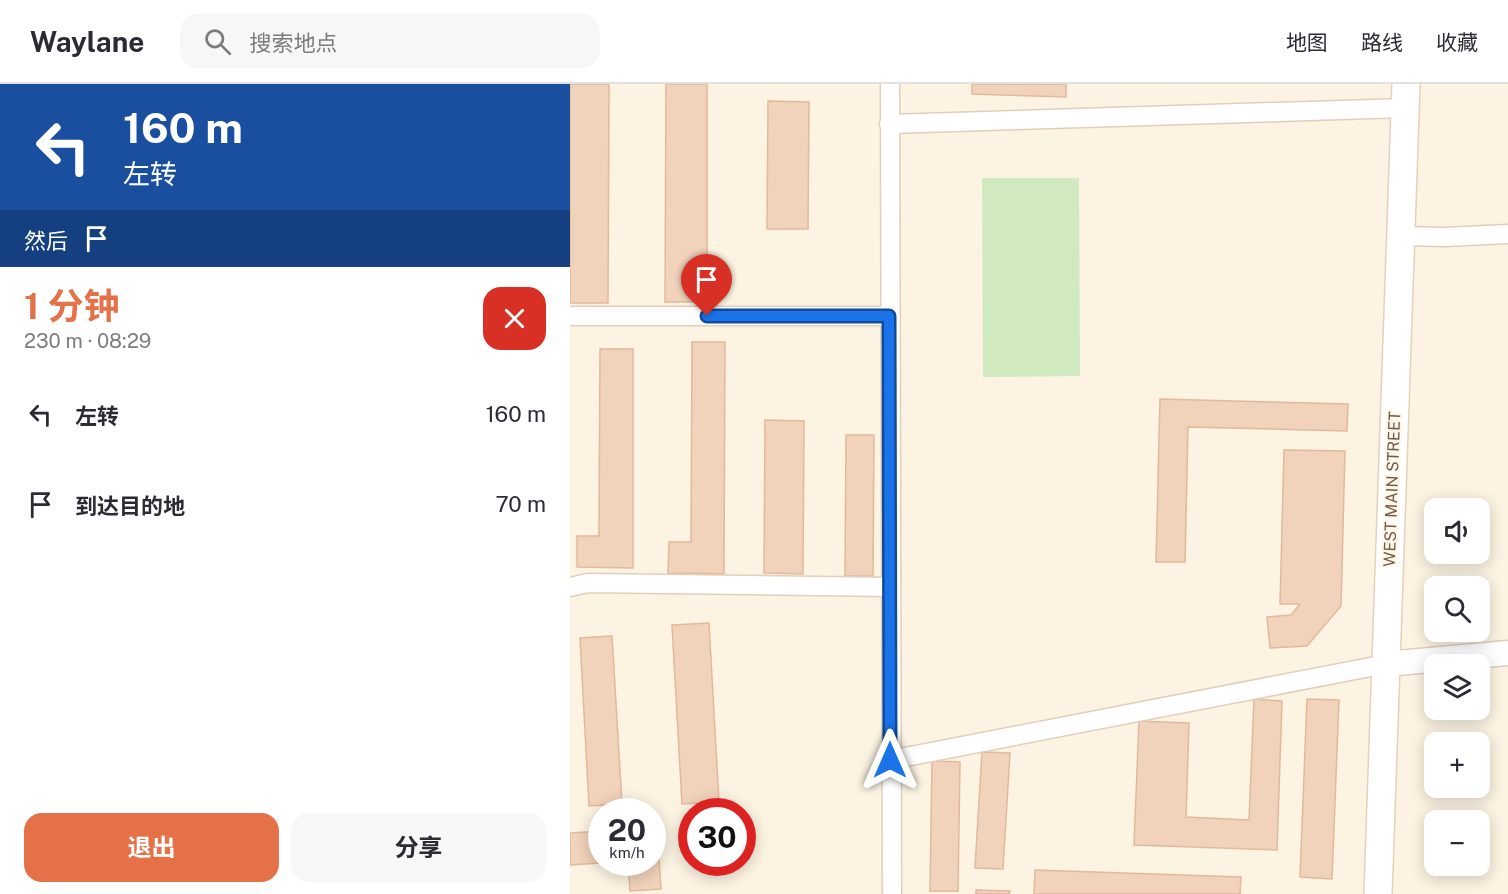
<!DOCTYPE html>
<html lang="zh">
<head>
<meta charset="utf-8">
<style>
  body { margin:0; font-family:"Public Sans","Noto Sans SC",sans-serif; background:#f7f7f7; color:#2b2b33; height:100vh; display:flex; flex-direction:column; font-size:22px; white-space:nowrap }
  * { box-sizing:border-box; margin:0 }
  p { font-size:20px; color:#7c7c81 }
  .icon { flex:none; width:33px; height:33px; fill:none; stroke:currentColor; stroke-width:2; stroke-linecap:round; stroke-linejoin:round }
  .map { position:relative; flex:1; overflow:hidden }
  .details { display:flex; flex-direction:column; background:#fff; width:570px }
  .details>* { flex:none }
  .banner { background:#1a4fa0; color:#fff; overflow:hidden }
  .fabs { position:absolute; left:854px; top:414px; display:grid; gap:12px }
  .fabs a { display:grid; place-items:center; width:66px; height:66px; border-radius:12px; background:#fff; box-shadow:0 3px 15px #0003; font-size:30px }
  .speed { position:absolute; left:18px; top:714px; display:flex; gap:12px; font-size:30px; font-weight:700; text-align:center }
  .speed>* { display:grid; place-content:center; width:78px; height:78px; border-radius:50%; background:#fff; box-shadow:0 3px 15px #0003; line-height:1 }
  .speed small { font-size:15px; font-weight:400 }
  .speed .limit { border:9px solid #d22; background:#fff; color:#111 }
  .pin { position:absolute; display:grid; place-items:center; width:51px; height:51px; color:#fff; margin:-62px -26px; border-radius:50% 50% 50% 0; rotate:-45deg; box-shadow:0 0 6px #0007 }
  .pin .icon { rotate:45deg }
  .me { position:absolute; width:66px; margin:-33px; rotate:0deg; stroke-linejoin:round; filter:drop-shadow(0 0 4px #0008) }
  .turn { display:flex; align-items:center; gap:21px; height:126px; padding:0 24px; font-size:27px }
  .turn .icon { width:78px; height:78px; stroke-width:2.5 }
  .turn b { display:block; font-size:42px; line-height:51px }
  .then { display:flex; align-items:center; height:57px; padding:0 24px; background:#0003; gap:12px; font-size:22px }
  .round { display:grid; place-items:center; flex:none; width:63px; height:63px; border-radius:18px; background:#f7f7f7 }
  .head { display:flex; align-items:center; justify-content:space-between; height:102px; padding:0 24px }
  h1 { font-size:36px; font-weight:700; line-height:45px; color:#e47148 }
  .primary-button { display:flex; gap:12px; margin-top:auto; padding:12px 24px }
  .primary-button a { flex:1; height:69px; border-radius:18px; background:#e47148; color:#fff; font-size:24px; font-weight:700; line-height:69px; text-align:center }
  .primary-button a+a { background:#f7f7f7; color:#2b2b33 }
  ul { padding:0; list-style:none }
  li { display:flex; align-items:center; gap:18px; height:90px; padding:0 24px }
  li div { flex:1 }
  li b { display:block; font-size:22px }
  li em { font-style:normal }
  header { display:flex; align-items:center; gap:36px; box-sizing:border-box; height:84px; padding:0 30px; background:#fff; border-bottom:2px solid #e1e1e2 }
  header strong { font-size:28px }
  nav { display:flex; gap:33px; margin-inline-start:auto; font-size:21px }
  .search { width:420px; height:54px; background:#f7f7f7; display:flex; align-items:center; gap:15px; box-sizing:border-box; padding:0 21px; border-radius:18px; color:#7c7c81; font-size:22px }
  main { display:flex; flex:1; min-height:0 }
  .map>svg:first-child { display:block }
  .green { fill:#d0e9c1 }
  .building { fill:#f1d2ba; stroke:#e3b99b; stroke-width:1.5 }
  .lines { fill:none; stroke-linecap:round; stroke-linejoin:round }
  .minor-casing { stroke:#e0cfbe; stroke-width:21 }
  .tertiary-casing { stroke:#e0cfbe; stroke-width:27 }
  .secondary-casing { stroke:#e5d0bc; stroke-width:30 }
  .minor { stroke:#fff; stroke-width:18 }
  .tertiary { stroke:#fff; stroke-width:24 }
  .secondary { stroke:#fff; stroke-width:27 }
  .route-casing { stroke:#114b97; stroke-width:15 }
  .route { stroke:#1a73e8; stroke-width:10 }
  .labels { text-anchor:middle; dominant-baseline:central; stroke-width:4.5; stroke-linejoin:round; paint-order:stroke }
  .street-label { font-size:16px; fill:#735949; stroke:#fff7e8 }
</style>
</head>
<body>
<header>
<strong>Waylane</strong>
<div class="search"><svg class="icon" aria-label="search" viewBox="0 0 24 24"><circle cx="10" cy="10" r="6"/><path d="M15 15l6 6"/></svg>搜索地点</div>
<nav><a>地图</a><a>路线</a><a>收藏</a></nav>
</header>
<main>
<section class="details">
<div class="banner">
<div class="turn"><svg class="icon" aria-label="left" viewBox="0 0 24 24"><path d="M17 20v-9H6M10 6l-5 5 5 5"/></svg><div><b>160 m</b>左转</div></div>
<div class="then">然后<svg class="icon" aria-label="arrive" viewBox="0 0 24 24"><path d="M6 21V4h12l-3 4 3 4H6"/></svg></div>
</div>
<div class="head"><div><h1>1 分钟</h1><p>230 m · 08:29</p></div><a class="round" style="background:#d93025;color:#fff"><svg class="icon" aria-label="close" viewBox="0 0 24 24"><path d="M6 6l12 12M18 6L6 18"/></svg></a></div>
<ul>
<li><svg class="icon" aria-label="left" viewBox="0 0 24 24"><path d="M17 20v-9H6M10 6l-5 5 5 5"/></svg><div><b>左转</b></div><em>160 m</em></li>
<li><svg class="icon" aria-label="arrive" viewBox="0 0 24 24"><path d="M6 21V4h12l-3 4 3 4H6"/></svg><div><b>到达目的地</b></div><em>70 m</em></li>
</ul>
<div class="primary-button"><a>退出</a><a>分享</a></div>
</section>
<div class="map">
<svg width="938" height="810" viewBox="0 0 938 810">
  <rect width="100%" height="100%" fill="#fcf3e2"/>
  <path class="green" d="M412 94H509L510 292 413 293Z"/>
  <path class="building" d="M0 0H39L38 219H0Z
    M96 0H137V218H95Z
    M402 0H496V13L402 10Z
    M198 17 239 18 238 145H197Z
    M122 258H155L154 490 98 489 99 458H121Z
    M30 265H63V484L7 483V452H29Z
    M590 315 778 320 777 347 618 343 615 478H586Z
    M195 336 234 337 233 490 194 489Z
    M276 351H304L303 492H275Z
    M714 366 775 367 771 522 737 562 700 564 697 533 721 531 730 520H710Z
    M139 539 149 718 112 720 102 541Z
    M42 552 52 720 19 722 10 554Z
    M684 615 712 617 707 766 564 761 569 637 619 639 616 733 679 736Z
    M737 615 769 616 762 795 730 793Z
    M412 668 440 669 433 785 405 784Z
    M362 677 390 678 388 807H360Z
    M87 743 91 805 60 807 58 778H82V744Z
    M32 747V778H46L0 781V749Z
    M465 786 671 793 670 810H464Z
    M406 806 440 807 439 810H406Z"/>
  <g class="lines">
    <defs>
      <path id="minor" d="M320 0 322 810
        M319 40 835 24
        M831 152 875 153 938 150
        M0 232H319
        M0 503 18 499 320 503
        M320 676 816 580"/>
      <path id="tertiary" d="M816 580 938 569"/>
      <path id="secondary" d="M808 810 836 0"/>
    </defs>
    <use href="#minor" class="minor-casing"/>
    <use href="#tertiary" class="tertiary-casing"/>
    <use href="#secondary" class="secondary-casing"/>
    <use href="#minor" class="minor"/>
    <use href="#tertiary" class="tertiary"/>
    <use href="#secondary" class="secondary"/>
  </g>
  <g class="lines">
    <defs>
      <path id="route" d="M137 232H319L320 676"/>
    </defs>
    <use href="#route" class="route-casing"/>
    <use href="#route" class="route"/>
  </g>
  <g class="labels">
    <g class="street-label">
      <text transform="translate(822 405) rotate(-88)">WEST MAIN STREET</text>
    </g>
  </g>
</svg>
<div class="fabs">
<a><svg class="icon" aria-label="sound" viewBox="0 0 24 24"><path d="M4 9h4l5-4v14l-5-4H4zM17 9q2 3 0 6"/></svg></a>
<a><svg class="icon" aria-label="search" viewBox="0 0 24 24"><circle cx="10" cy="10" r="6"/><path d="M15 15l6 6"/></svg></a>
<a><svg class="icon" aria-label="layers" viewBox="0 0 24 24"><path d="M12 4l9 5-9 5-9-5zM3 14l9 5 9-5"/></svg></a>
<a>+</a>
<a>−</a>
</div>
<div class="speed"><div>20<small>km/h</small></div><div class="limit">30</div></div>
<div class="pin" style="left:137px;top:232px;background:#d93025"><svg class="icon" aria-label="arrive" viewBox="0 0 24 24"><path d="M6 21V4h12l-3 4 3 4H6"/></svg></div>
<svg class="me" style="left:320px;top:676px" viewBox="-20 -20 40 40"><path d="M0-17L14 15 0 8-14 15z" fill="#1a73e8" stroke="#fff" stroke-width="4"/></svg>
</div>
</main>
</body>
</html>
